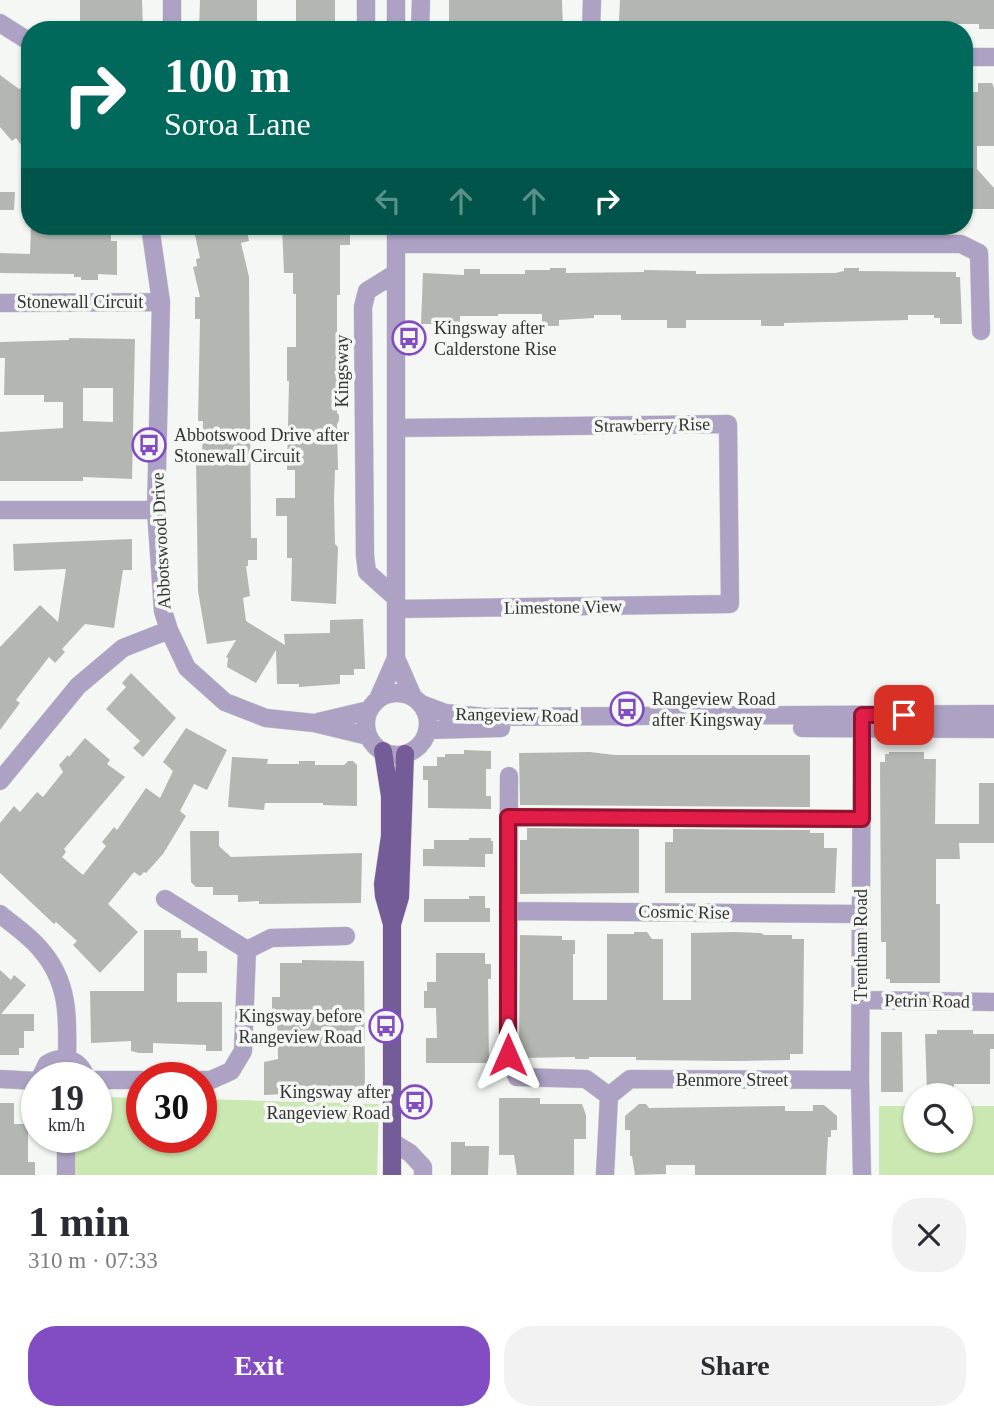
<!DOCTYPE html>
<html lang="en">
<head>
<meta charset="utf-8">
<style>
  body { margin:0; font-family:"Times New Roman",serif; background:#f2f2f3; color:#2b2b33; height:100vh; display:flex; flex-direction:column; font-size:26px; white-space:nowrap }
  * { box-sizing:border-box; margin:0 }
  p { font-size:23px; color:#7c7c81 }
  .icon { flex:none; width:38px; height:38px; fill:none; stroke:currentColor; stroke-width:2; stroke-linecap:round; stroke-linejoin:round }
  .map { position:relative; height:1175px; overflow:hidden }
  .details { display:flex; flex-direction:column; background:#fff; flex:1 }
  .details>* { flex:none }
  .hud { position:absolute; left:21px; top:21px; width:952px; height:214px; border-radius:28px; box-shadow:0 2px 5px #0004; background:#00695c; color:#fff; overflow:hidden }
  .controls { position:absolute; left:903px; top:1083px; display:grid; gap:14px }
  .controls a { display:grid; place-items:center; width:70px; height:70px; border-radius:50%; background:#fff; box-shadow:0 2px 5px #0004; font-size:35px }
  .speed { position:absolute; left:21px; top:1062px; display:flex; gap:14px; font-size:35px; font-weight:700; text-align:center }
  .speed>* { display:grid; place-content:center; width:91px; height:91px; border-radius:50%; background:#fff; box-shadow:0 2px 5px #0004; line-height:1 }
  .speed small { font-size:18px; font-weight:400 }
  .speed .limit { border:10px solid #d22; background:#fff; color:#111 }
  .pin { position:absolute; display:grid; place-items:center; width:60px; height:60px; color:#fff; margin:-30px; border-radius:14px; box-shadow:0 4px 10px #0006 }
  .me { position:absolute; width:77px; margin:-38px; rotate:0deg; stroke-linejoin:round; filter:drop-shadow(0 0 5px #0008) }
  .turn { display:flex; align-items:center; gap:24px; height:147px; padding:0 28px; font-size:32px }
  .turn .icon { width:91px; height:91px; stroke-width:2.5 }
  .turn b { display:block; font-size:49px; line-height:60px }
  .lanes { display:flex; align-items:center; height:66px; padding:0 28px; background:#0003; justify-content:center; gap:35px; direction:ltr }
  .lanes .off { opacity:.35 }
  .round { display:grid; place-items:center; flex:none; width:74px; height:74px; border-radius:28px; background:#f2f2f3 }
  .head { display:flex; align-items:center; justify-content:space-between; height:119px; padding:0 28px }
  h1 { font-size:42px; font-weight:700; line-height:52px }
  .button { display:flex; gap:14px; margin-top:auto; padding:14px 28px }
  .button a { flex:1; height:80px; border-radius:28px; background:#824cc3; color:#fff; font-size:28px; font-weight:700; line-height:80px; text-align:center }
  .button a+a { background:#f2f2f3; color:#2b2b33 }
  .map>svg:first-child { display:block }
  .green { fill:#cbe8b2 }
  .building { fill:#b4b6b2; fill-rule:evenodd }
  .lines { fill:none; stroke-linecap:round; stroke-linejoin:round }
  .minor-casing { stroke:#d1d4d0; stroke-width:19 }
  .major-casing { stroke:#d1d4d0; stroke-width:19 }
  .minor { stroke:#aea2c4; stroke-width:18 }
  .major { stroke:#735c97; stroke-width:18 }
  .route-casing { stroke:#92132f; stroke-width:18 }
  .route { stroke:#e11d48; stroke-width:12 }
  .labels { text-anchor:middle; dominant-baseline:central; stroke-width:7; stroke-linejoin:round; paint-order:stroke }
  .street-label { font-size:18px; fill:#333433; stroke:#f4f7f3 }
  .poi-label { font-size:18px; fill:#333433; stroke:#f4f7f3; text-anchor:start }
</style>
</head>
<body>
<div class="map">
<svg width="994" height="1175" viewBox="0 0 994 1175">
  <rect width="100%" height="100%" fill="#f4f7f3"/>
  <path class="green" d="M102 1097 142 1098V1138H201V1099L379 1104 377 1175H74L75 1138H96V1102Z
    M879 1106H915V1141H961V1106H994V1175H879Z"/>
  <path class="building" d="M80 0H142L143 30H80Z
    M200 0H257V30H199Z
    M296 0H335V30H296Z
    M449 0H562L563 30H449Z
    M620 0H994V29H979V24H919V27L862 30V23H831V26H820V28H790V23H762V25H740L735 27H721V25L670 26V24H634V22H619Z
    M0 75 19 89 21 88 30 99V157L16 138 12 141 0 127Z
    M978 83H992L994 88V146H977V169L994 188V209H964V92H978Z
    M0 192H15L14 210H0Z
    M31 226H111V241H117V275L98 274V280H81V277H74V274L0 273V253L30 254Z
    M193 226H246L249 241 241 243 249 277 251 538H257V560H248V566H246L250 596 243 598 246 621 285 645 284 634 330 633V620L363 619 365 669H354V675H340V684L299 687V684H277L276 650 256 683 227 667 228 658 226 657 236 640 207 644 198 591 196 458H202L203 421H198L200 319H195V297H200L193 267 197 266 196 259 200 258Z
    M282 226H333V229H350V245H340V295H337V413L339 415V421L337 424 338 470H335L334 500 335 544 338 547 336 604 291 601 292 558H287V516H276V498H295V470H287L289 381H287V347H296V294H293V273H284Z
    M550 268H566V273L644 272V270L696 271V274L835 273 844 271V268H859V271L956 272V277H960L962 324H940V318H934V315H908V320L784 323V326H761V320H686V328H667V320H621V315H594V318L559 320V326H542V314H498V316H460V324H421L423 273 464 275V269H480V274H525V270H550Z
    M69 338 135 339 132 479 83 477V481H0V432L63 428V402H44V395H4L5 358H0V342L69 340ZM83 388H113V422L83 421Z
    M132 539V570H123L114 628 85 624 62 649 65 652 55 663 49 657 16 700 20 703 0 730V647L40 605 58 622 66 569 14 571 13 544Z
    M131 673 176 718 143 757 133 748 140 741 106 709 126 687 122 683Z
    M186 728 227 750 207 790 194 784 180 811 186 816 163 854 146 873 144 872 140 876 134 872 108 904 138 932 100 973 73 945 77 941 56 922 54 924 0 873V823L14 806 20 812 37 792 43 797 63 772 59 765 68 755 69 757 85 738 110 760 107 764 125 777 64 849 66 852 62 857 83 875 106 846 102 842 114 827 117 830 146 788 160 798 173 771 163 762Z
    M464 750 491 751V769H486V796H491V809L428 808V780H423V766H437V757H445V754H464Z
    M590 752 615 755H810V807L520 805 519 753Z
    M889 752H924V759H936L935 824H979V783H994V843H959L960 859H936V904H940V983H890V979H886V942H881L880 762H885V754H889Z
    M232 757 268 759 267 764H299V761H315V765H344L348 761H353L357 765V806L323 805V803H265L264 810 228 807Z
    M527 828 639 829V893L520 894V840H527Z
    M673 829 810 830V833H824V848H837L835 893H665V842H673Z
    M190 831H219V846L231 857 362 853 361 903 259 904V901L238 902V895H213V887H196L191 882Z
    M469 838H491V841H493V854H485V867L423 866V849H434V840H469Z
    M469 896H485V908H490V922H424V899H469Z
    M144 930H181V938H198V951H207V973H177V1002H222V1051H206V1045L153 1043V1053H139L131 1051V1041L91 1043 90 991H144Z
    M634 932H647L652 939H663V1000H691V933L735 932 761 933 764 935H792V939H804L803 1054H790V1060L736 1061 636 1060V1057H589V1059H575V1057L521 1058 519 1053 520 935 562 936V940H575V954H573V1000H607V934H634Z
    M436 953H485V964H491V979H488L489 1063H426V1038H437L436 1008H424V991H427V982H436Z
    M302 960 364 961 365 1089H332V1092L264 1095V1062L278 1059 277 1014H272V997H280V963H302Z
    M0 970 11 980 14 975 26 985 1 1014H34V1031H24V1048H19V1055H0Z
    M937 1030H973V1034H994V1049H990V1084H954V1091L927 1094 925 1034H937Z
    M881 1032H902L903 1092H881Z
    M499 1098H540V1104H582L586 1115V1139H574V1175H517L514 1155H499Z
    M0 1103H14V1124H28V1162H35V1175H0Z
    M639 1104H646L649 1108 785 1106V1111H813V1105H824L837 1116V1130H831V1137H828L826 1175H695V1165H666V1174L635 1175 632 1156H630V1130H625V1116Z
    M451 1142H465V1146H489L488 1175H451Z"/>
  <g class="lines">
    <defs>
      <path id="minor" d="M172 0V30
        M396 0V30
        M0 23 30 42
        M366 30V0
        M420 30 421 0
        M591 30 592 0
        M964 57H994
        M150 226 161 302 156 510 163 611 169 630 187 668 225 702 266 718 314 723 368 736
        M396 244H961L979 253 981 331
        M396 273 367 291 363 307 365 556 367 572 396 598
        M0 303 161 302
        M396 428 728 424 730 604 396 609
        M0 510H156
        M396 658 413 697
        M366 724a31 31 0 1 1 62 0a31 31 0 1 1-62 0Z
        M378 699 396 658V226
        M421 704 445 713 485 717 994 714
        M862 717 860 1080 862 1175
        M318 722 369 710
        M802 728 994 729
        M427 730 501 728
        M509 776 508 1055 517 1077 586 1079 609 1096
        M0 781 78 686 123 648 169 630
        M508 817 862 819
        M165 899 247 950
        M508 911 861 914
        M0 914C13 925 30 936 41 950 69 982 68 1018 67 1058
        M247 950 271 938 346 936
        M861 1000 994 1002
        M40 1078 47 1064C63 1054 80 1059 86 1078
        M0 1079 37 1081
        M96 1080H142
        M201 1080H211L231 1071 243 1051 247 950
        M392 1142 410 1153 423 1167V1175
        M66 1175V1138
        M605 1175 609 1096 630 1079 860 1080"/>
      <path id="major" d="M383 751 390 796V836L383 884 384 896 392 924
        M392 1175V924L400 897 405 754"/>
    </defs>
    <use href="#minor" class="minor-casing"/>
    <use href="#major" class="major-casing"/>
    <use href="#minor" class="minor"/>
    <use href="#major" class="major"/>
  </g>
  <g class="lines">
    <defs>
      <path id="route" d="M508 1055V817L862 819V715H904"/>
    </defs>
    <use href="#route" class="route-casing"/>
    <use href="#route" class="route"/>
  </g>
  <defs>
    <symbol id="bus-ring" viewBox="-11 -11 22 22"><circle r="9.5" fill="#f4f7f3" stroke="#824cc3" stroke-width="1.5"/><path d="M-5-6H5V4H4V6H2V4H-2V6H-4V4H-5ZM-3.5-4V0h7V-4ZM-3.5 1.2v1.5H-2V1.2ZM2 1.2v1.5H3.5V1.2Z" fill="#824cc3"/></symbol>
  </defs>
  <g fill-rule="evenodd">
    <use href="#bus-ring" x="390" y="319" width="38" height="38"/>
    <use href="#bus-ring" x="130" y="426" width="38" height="38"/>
    <use href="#bus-ring" x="608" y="690" width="38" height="38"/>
    <use href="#bus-ring" x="367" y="1007" width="38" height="38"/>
    <use href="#bus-ring" x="396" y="1083" width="38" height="38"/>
  </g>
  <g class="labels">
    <g class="street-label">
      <text x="80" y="302">Stonewall Circuit</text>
      <text transform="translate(342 371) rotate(-90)">Kingsway</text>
      <text transform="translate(652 425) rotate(-1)">Strawberry Rise</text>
      <text transform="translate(161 541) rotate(-93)">Abbotswood Drive</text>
      <text transform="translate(563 607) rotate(-1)">Limestone View</text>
      <text transform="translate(517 715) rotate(1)">Rangeview Road</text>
      <text transform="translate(684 912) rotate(1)">Cosmic Rise</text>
      <text transform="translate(861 945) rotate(-90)">Trentham Road</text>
      <text transform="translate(927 1001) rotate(1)">Petrin Road</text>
      <text x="732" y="1080">Benmore Street</text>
    </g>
    <g class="poi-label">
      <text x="434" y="328">Kingsway after<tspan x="434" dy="21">Calderstone Rise</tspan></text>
      <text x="174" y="435">Abbotswood Drive after<tspan x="174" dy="21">Stonewall Circuit</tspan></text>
      <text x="652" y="699">Rangeview Road<tspan x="652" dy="21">after Kingsway</tspan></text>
      <text x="362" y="1016" text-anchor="end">Kingsway before<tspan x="362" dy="21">Rangeview Road</tspan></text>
      <text x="390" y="1092" text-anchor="end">Kingsway after<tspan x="390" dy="21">Rangeview Road</tspan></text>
    </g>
  </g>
</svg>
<div class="controls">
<a><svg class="icon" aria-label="search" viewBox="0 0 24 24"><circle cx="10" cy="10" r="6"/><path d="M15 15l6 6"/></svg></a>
</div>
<div class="speed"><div>19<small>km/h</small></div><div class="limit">30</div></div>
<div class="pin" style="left:904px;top:715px;background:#d93025"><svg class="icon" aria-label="arrive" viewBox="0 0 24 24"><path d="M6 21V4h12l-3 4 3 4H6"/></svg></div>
<svg class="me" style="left:508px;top:1055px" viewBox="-20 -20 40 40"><path d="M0-17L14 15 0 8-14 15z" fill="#e11d48" stroke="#fff" stroke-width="4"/></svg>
<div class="hud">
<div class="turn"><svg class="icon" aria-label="right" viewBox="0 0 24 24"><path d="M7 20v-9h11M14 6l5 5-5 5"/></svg><div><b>100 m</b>Soroa Lane</div></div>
<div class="lanes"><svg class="icon off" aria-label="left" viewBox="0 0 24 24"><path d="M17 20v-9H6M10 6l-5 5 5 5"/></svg><svg class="icon off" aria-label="ahead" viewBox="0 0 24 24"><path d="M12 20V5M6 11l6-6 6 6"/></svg><svg class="icon off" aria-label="ahead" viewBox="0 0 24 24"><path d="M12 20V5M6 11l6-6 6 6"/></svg><svg class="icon" aria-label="right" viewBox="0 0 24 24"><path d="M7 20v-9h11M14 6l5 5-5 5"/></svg></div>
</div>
</div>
<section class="details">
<div class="head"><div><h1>1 min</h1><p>310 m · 07:33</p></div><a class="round"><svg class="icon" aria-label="close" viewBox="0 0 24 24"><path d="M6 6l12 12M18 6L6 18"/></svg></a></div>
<div class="button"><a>Exit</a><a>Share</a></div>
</section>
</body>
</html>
